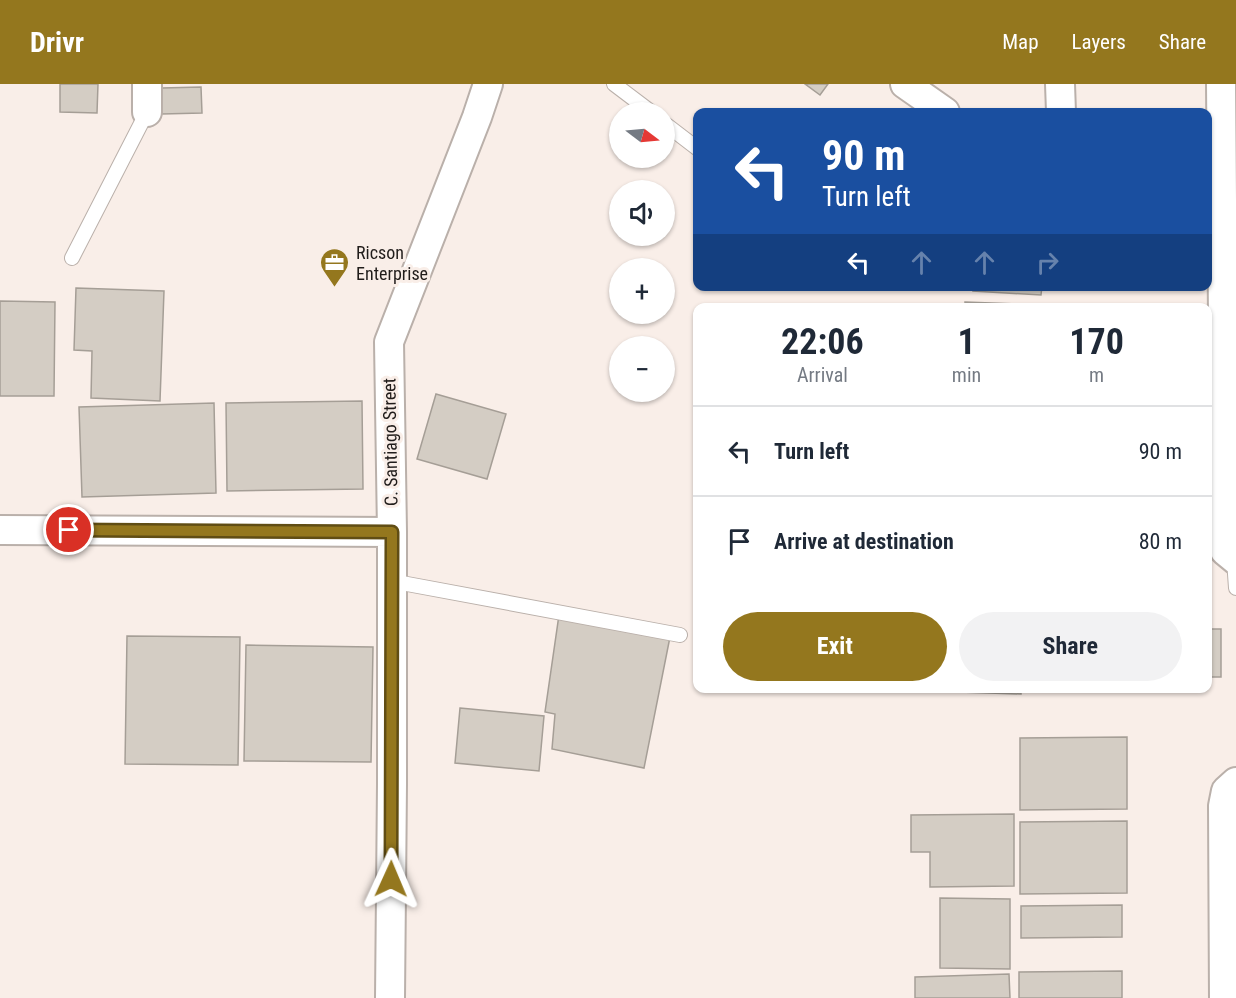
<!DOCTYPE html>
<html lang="en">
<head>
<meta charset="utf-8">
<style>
  body { margin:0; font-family:"Roboto Condensed",sans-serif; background:#f2f2f3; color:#1f2937; height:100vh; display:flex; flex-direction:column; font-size:22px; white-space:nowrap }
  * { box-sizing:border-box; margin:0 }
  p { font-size:20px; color:#747a83 }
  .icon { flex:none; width:33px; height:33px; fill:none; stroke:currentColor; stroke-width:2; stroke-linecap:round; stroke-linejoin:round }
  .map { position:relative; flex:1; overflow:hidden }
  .drawer { position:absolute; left:693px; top:219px; width:519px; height:390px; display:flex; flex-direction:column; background:#fff; border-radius:12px; box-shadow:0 2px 4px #0004 }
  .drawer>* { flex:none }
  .hud { position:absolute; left:693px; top:24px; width:519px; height:183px; border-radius:12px; box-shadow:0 2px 4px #0004; background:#1a4fa0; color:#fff; overflow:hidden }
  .needle { width:39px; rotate:106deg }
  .buttons { position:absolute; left:609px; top:18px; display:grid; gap:12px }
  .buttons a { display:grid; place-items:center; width:66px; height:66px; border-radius:50%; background:#fff; box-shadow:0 2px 4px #0004; font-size:30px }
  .pin { position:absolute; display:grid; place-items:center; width:51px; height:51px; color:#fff; margin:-26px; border:3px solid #fff; border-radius:50%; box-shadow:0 2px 6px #0007 }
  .me { position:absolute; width:66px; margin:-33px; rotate:1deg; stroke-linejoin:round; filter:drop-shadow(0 0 4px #0008) }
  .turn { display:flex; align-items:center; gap:21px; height:126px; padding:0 30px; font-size:27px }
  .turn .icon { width:78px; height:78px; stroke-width:2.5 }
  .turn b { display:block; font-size:42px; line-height:51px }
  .lanes { display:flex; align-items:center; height:57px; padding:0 30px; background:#0003; justify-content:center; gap:30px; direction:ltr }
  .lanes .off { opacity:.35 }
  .eta { display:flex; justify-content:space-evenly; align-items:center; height:102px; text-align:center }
  .eta b { font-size:36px; font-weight:700; line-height:42px }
  .cta { display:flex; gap:12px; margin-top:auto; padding:12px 30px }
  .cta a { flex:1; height:69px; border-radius:36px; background:#94771e; color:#fff; font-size:24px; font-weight:700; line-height:69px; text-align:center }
  .cta a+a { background:#f2f2f3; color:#1f2937 }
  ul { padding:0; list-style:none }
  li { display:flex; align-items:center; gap:18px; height:90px; padding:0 30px; border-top:2px solid #e0e1e3 }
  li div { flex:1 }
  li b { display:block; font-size:22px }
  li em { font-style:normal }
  header { display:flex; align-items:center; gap:36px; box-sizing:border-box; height:84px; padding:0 30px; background:#94771e; color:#fff }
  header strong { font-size:28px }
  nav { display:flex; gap:33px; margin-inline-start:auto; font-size:21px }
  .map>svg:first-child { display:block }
  .building { fill:#d4cdc4; stroke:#a59e96; stroke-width:1.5 }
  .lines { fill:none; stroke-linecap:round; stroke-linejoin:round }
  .lane-casing { stroke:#bab0aa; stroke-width:16 }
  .street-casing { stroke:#bab0aa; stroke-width:32 }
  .lane { stroke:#fff; stroke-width:14 }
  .street { stroke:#fff; stroke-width:28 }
  .route-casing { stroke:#604d14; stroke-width:15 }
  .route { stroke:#94771e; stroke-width:10 }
  .labels { text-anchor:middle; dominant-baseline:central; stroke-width:6; stroke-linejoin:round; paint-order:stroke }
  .poi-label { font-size:18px; fill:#201c1a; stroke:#f9eee8; text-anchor:start }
  .street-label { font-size:18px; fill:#201c1a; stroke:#f9eee8 }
</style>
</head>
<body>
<header>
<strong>Drivr</strong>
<nav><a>Map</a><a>Layers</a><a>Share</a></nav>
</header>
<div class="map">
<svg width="1236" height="914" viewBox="0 0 1236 914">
  <rect width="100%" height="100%" fill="#f9eee8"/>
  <path class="building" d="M60 0H98L97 29 60 28Z
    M805 0H828L820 11Z
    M201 3 202 29 162 30V4Z
    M974 202H1042L1041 211 973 207Z
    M76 204 164 207 160 317 91 314 92 267 74 266Z
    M0 217 55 218 54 312H0Z
    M965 218 1040 221V224H965Z
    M436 310 506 330 487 395 417 375Z
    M362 317 363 405 227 407 226 319Z
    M214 319 216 409 82 413 79 323Z
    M1208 369H1213L1209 411H1208Z
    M559 531 670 553 644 684 552 665 555 630 545 628Z
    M1208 545H1221V593H1208Z
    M127 552 240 553 238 681 125 680Z
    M246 561 373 563 371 678 244 677Z
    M959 604H1021V610L959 608Z
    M460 624 544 632 539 687 455 679Z
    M1127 653V725L1020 726V654Z
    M1014 730V802L930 803V768H911V731Z
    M1127 737V809L1020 810V738Z
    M940 814 1010 815V885L940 884Z
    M1122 821V853L1021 854V822Z
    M1122 887V914H1019V888Z
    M1009 890 1010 914H915V893Z"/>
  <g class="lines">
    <defs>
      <path id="lane" d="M614 0 651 28
        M664 39 698 65
        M72 174 147 28
        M1234 476 1236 504
        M391 497 680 551"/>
      <path id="street" d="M905 0 945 28
        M1060 0 1061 28
        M1221 0 1225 467 1236 476
        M147 28V0
        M0 446 392 448
        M390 914 392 700V448L389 258 477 33 488 0
        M1224 914 1223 722 1226 707 1236 698"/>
    </defs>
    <use href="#lane" class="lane-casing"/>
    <use href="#street" class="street-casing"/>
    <use href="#lane" class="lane"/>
    <use href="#street" class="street"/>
  </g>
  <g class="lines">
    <defs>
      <path id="route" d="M69 446 392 448 391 795"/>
    </defs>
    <use href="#route" class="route-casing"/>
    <use href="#route" class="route"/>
  </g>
  <defs>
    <symbol id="office-pin" viewBox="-11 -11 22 30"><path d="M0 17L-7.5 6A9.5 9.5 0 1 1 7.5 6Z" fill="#94771e" stroke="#f9eee8"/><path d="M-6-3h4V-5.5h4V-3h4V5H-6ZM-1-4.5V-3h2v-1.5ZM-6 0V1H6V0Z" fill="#fff"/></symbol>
  </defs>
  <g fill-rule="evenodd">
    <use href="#office-pin" x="318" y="162" width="33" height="45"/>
  </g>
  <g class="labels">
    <g class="poi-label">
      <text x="356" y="168">Ricson<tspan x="356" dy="21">Enterprise</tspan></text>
    </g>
    <g class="street-label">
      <text transform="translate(390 358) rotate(-91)">C. Santiago Street</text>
    </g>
  </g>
</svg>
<div class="buttons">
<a><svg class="needle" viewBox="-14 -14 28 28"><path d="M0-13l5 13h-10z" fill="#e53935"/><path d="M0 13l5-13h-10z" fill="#747a83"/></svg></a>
<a><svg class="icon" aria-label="sound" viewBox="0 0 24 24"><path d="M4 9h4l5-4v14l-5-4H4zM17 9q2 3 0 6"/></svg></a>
<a>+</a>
<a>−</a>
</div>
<div class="pin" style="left:69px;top:446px;background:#d93025"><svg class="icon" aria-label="arrive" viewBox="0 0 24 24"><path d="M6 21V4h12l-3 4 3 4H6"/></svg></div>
<svg class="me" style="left:391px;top:795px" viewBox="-20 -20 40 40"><path d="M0-17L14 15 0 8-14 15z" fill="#94771e" stroke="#fff" stroke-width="4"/></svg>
<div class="hud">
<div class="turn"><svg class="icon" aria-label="left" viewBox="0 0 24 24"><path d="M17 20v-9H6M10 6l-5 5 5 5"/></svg><div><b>90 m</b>Turn left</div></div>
<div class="lanes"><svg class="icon" aria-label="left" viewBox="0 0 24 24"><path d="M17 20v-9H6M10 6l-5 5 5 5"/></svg><svg class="icon off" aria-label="ahead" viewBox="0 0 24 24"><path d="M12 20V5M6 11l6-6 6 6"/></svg><svg class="icon off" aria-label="ahead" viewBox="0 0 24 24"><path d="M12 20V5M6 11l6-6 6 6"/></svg><svg class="icon off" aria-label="right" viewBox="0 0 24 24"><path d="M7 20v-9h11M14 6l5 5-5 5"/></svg></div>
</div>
<section class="drawer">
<div class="eta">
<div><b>22:06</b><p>Arrival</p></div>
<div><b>1</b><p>min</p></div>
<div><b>170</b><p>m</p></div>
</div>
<ul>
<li><svg class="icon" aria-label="left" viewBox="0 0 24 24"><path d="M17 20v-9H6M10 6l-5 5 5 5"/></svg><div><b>Turn left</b></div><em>90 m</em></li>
<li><svg class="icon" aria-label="arrive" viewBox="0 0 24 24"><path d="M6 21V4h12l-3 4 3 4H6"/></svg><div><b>Arrive at destination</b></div><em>80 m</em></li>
</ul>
<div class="cta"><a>Exit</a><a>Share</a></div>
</section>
</div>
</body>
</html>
